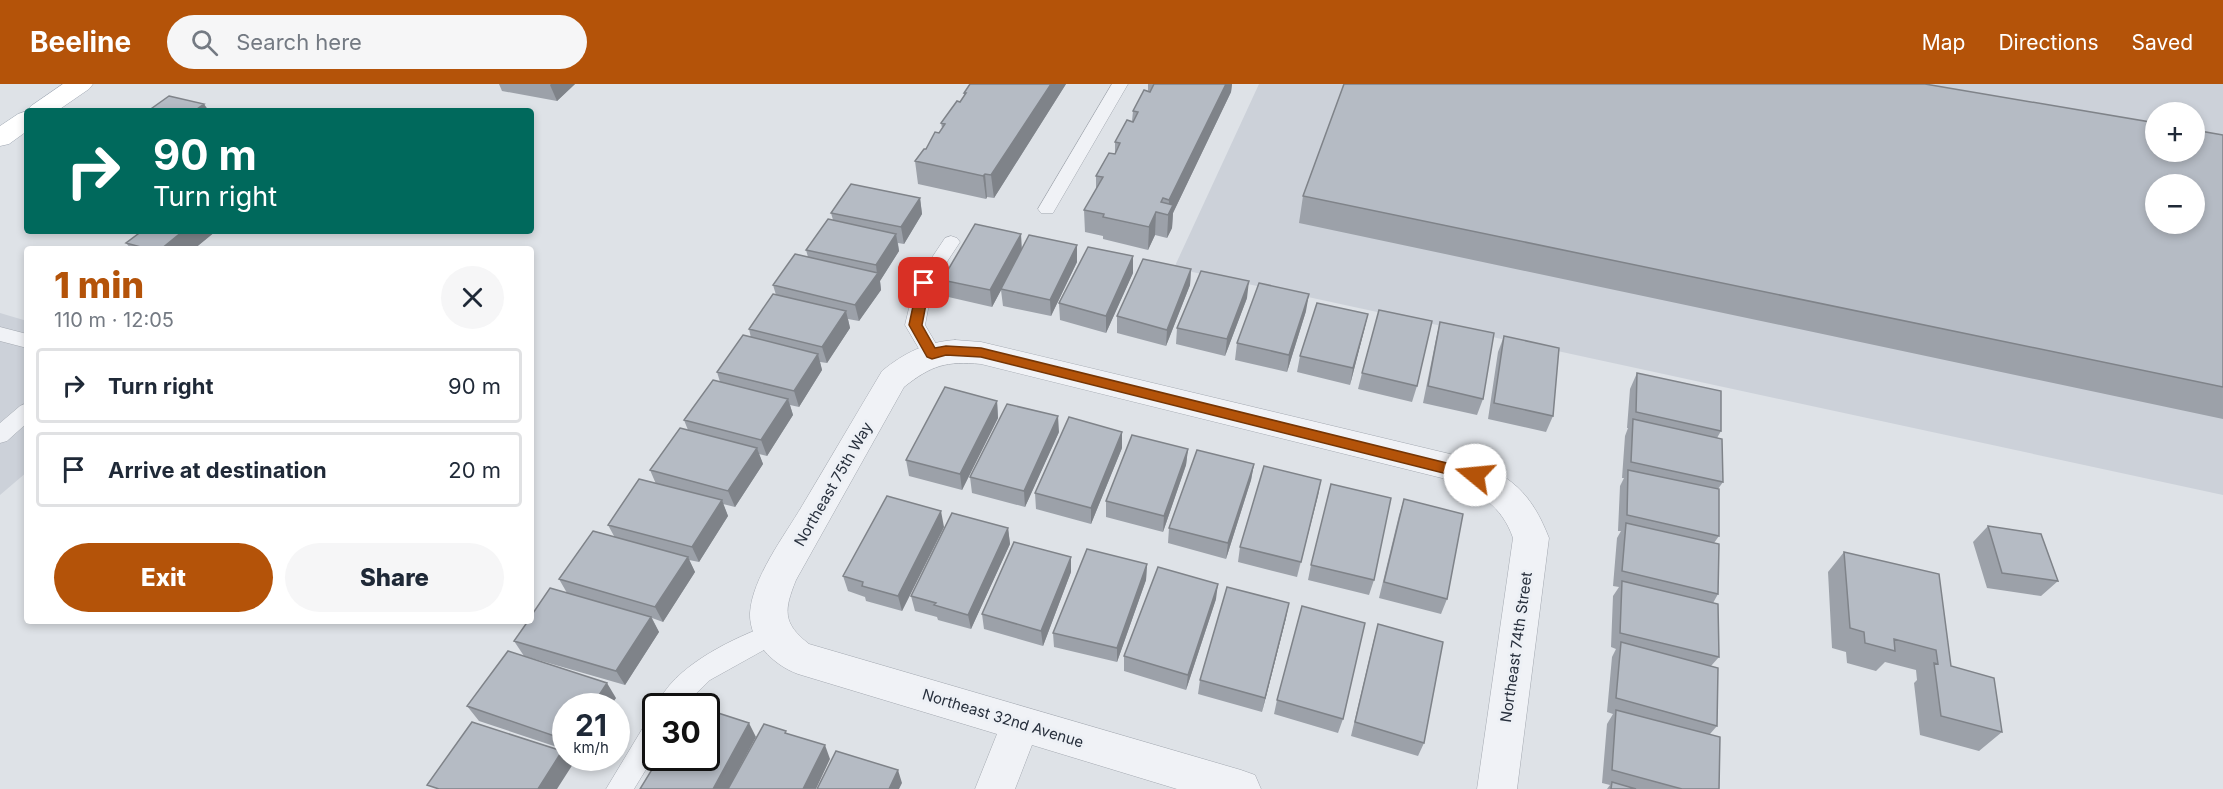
<!DOCTYPE html>
<html lang="en">
<head>
<meta charset="utf-8">
<style>
  body { margin:0; font-family:Inter,sans-serif; background:#f6f6f7; color:#1f2937; height:100vh; display:flex; flex-direction:column; font-size:22px; white-space:nowrap }
  * { box-sizing:border-box; margin:0 }
  p { font-size:20px; color:#747a83 }
  .icon { flex:none; width:33px; height:33px; fill:none; stroke:currentColor; stroke-width:2; stroke-linecap:round; stroke-linejoin:round }
  .map { position:relative; flex:1; overflow:hidden }
  .details { position:absolute; left:24px; top:162px; width:510px; height:378px; display:flex; flex-direction:column; background:#fff; border-radius:6px; box-shadow:0 3px 9px #0003 }
  .details>* { flex:none }
  .hud { position:absolute; left:24px; top:24px; width:510px; height:126px; border-radius:6px; box-shadow:0 3px 9px #0003; background:#00695c; color:#fff; overflow:hidden }
  .tools { position:absolute; left:2145px; top:18px; display:grid; gap:12px }
  .tools a { display:grid; place-items:center; width:60px; height:60px; border-radius:50%; background:#fff; box-shadow:0 3px 9px #0003; font-size:30px }
  .speed { position:absolute; left:552px; top:609px; display:flex; gap:12px; font-size:30px; font-weight:700; text-align:center }
  .speed>* { display:grid; place-content:center; width:78px; height:78px; border-radius:50%; background:#fff; box-shadow:0 3px 9px #0003; line-height:1 }
  .speed small { font-size:15px; font-weight:400 }
  .speed .limit { border:3px solid #111; border-radius:9px; background:#fff; color:#111 }
  .pin { position:absolute; display:grid; place-items:center; width:51px; height:51px; color:#fff; margin:-26px; border-radius:12px; box-shadow:0 3px 9px #0006 }
  .me { position:absolute; width:66px; margin:-33px; rotate:287deg; stroke-linejoin:round; filter:drop-shadow(0 0 4px #0008) }
  .turn { display:flex; align-items:center; gap:21px; height:126px; padding:0 30px; font-size:27px }
  .turn .icon { width:78px; height:78px; stroke-width:2.5 }
  .turn b { display:block; font-size:42px; line-height:51px }
  .round { display:grid; place-items:center; flex:none; width:63px; height:63px; border-radius:32px; background:#f6f6f7 }
  .overview { display:flex; align-items:center; justify-content:space-between; height:102px; padding:0 30px }
  h1 { font-size:36px; font-weight:800; line-height:45px; color:#b45309 }
  .action { display:flex; gap:12px; margin-top:auto; padding:12px 30px }
  .action a { flex:1; height:69px; border-radius:36px; background:#b45309; color:#fff; font-size:24px; font-weight:800; line-height:69px; text-align:center }
  .action a+a { background:#f6f6f7; color:#1f2937 }
  ul { padding:0; list-style:none }
  li { display:flex; align-items:center; gap:18px; height:75px; margin:0 12px 9px; padding:0 18px; border:3px solid #e0e1e3; border-radius:6px }
  li div { flex:1 }
  li b { display:block; font-size:22px }
  li em { font-style:normal }
  header { display:flex; align-items:center; gap:36px; box-sizing:border-box; height:84px; padding:0 30px; background:#b45309; color:#fff }
  header strong { font-size:28px }
  nav { display:flex; gap:33px; margin-inline-start:auto; font-size:21px }
  .search { width:420px; height:54px; background:#f6f6f7; display:flex; align-items:center; gap:15px; box-sizing:border-box; padding:0 21px; border-radius:33px; color:#747a83; font-size:22px }
  .map>svg:first-child { display:block }
  .built { fill:#ccd1d9; fill-rule:evenodd }
  .lines { fill:none; stroke-linecap:round; stroke-linejoin:round }
  .service-casing { stroke:#a4a9b1; stroke-width:1 }
  .minor-casing { stroke:#a4a9b1; stroke-width:1 }
  .primary-casing { stroke:#9ea6b2; stroke-width:1 }
  .service { fill:#f0f2f6; fill-rule:evenodd }
  .minor { fill:#f0f2f6; fill-rule:evenodd }
  .primary { fill:#fff; fill-rule:evenodd }
  .wall { fill:#9ca1a9 }
  .shaded-wall { fill:#7f8389 }
  .building { fill:#b5bbc4; stroke:#7f8389; stroke-width:1.5; fill-rule:evenodd }
  .route { fill:#b45309; stroke:#753606; stroke-width:1.5 }
  .labels { text-anchor:middle; dominant-baseline:central; stroke-width:6; stroke-linejoin:round; paint-order:stroke }
  .street-label { font-size:15px; fill:#28303d; stroke:#edf0f5 }
</style>
</head>
<body>
<header>
<strong>Beeline</strong>
<div class="search"><svg class="icon" aria-label="search" viewBox="0 0 24 24"><circle cx="10" cy="10" r="6"/><path d="M15 15l6 6"/></svg>Search here</div>
<nav><a>Map</a><a>Directions</a><a>Saved</a></nav>
</header>
<div class="map">
<svg width="2223" height="705" viewBox="0 0 2223 705">
  <rect width="100%" height="100%" fill="#dee2e7"/>
  <path class="built" d="M1259 0H2223V411L1174 184ZM2156 28H2194V68H2156ZM2156 100H2194V140H2156Z
    M0 229 27 237V388L0 411Z"/>
  <g class="lines">
    <defs>
      <path id="service" d="M1112 0H1128L1053 129H1041L1038 125Z
        M951 152 957 154 960 158 933 199 925 241 942 270 939 275 932 277 925 275 905 241 915 199 945 154Z
        M0 243 27 250V264L0 257Z
        M27 319V339L7 357 0 359V339L20 322Z
        M772 540 780 543 784 550 780 557 710 596 683 622H657C671 583 735 553 772 540Z
        M656 634V669L634 705H606L647 637Z"/>
      <path id="minor" d="M955 256 981 258 1450 370C1503 387 1528 400 1549 454L1517 705H1477L1513 454C1502 422 1478 407 1446 395L981 280C946 277 932 281 904 303L796 496C784 526 782 539 809 560L1241 686 1255 691 1261 705H1177L1032 661 1015 705H975L997 650 798 590C773 581 749 557 750 529 752 494 785 451 802 422 829 377 855 332 882 287 904 269 926 258 955 256Z"/>
      <path id="primary" d="M63 0H93L89 5 57 27H27L31 22Z
        M27 27V47L9 60 0 62V42L18 30Z"/>
    </defs>
    <use href="#service" class="service-casing"/>
    <use href="#minor" class="minor-casing"/>
    <use href="#primary" class="primary-casing"/>
    <use href="#service" class="service"/>
    <use href="#minor" class="minor"/>
    <use href="#primary" class="primary"/>
  </g>
  <path class="wall" d="M499 0H575L557 17 502 7Z
    M970 0H1066L994 114 987 113 986 115 918 100 915 77 926 65 939 49 942 44 941 39 960 18 964 12V9Z
    M1148 0H1232L1231 8 1173 129 1172 144 1167 154 1155 151 1148 166 1103 155V152L1085 148 1084 126 1096 106V92L1115 70V58L1132 37 1133 27 1148 7Z
    M2223 51V335L1299 139 1303 112Z
    M920 114 922 130 904 160 898 159 899 167 880 197 881 206 859 237 848 235 850 244 827 279 820 278 822 286 799 323 790 321 793 331 767 372 759 370 763 380 735 423 723 420 728 432 699 478 689 476 695 488 663 538 652 534 659 548 625 601 524 572 514 557 567 509 559 495 614 452 608 441 656 400 650 386 688 346 684 336 720 298 717 288 751 254 749 245 776 211 773 201 808 173 806 166 833 136 831 129Z
    M142 147H216L194 165H131L126 159Z
    M1077 161V178L1051 232 1003 222 1001 206 992 223 944 212 942 196 1022 165Z
    M1191 185 1190 201 1166 262 1117 249V232Z
    M1133 189 1106 249 1060 236 1059 219Z
    M1247 214 1225 272 1176 260 1177 244Z
    M1306 227 1287 288 1235 276 1237 259Z
    M1368 230 1350 301 1297 288 1300 272Z
    M1440 238 1483 315 1477 331 1423 319 1436 255Z
    M1504 252 1553 332 1546 348 1488 335 1498 268Z
    M1362 289 1417 302 1412 318 1358 305Z
    M1637 289 1721 347 1717 354 1723 398 1718 405 1719 452 1714 459 1718 510 1713 519 1719 573 1711 582 1717 642 1710 650 1719 705H1607L1610 701 1602 699 1607 640 1613 630 1607 628 1612 573 1616 565 1611 563 1613 512 1619 503 1613 502 1617 454 1621 447H1618L1620 402 1624 394H1622L1625 352 1628 344H1627L1630 305Z
    M997 317 998 334 962 406 909 392 906 376Z
    M1059 348 1025 423 972 409 970 393Z
    M1122 364 1091 440 1036 425 1035 409Z
    M1188 365 1186 381 1163 448 1106 433V417Z
    M1254 380 1251 396 1226 475 1168 459 1169 444Z
    M1321 396 1297 493 1238 478 1240 463Z
    M1404 415 1447 515 1441 530 1379 514 1399 431Z
    M1988 442 2058 497 2041 512 1987 504 1973 458Z
    M944 443 902 527 866 517 865 513 848 507 843 492Z
    M1008 444 1010 460 971 545 938 536 937 533 915 527 911 512Z
    M1844 468 1951 582 2002 648 1979 667 1920 651 1914 599 1917 596 1916 586 1885 578 1876 587 1847 579 1846 568 1832 564 1828 488Z
    M1147 480 1146 496 1117 578 1054 563 1053 549Z
    M1311 481 1374 496 1369 511 1308 496Z
    M1071 488 1043 562 984 545 982 530Z
    M1216 515 1186 606 1124 587V572Z
    M1286 534 1262 628 1198 610 1200 596Z
    M1378 540 1424 659 1418 672 1351 652 1374 555Z
    M616 614 610 622H566V666L479 637 467 622Z
    M1277 616 1343 635 1338 649 1274 630Z"/>
  <path class="shaded-wall" d="M551 0H575L557 17 550 1Z
    M1051 0H1066L994 114 991 91Z
    M1226 0H1232L1231 8 1173 129 1172 144 1167 154 1169 116Z
    M204 20 209 27H194Z
    M985 90 987 113 986 115 983 92Z
    M920 114 922 130 904 160 901 143Z
    M1156 128 1155 151 1148 166 1149 143Z
    M183 147H216L194 165H161Z
    M896 150 899 167 880 197 881 206 859 237 855 221 877 190 876 181Z
    M1021 150 1022 167 992 223 990 206Z
    M1077 161V178L1051 232 1050 216Z
    M1133 172V189L1106 249V232Z
    M1191 185 1190 201 1166 262 1167 246Z
    M1249 197 1247 214 1225 272 1227 255Z
    M1309 210 1306 227 1287 288 1289 271Z
    M846 227 850 244 827 279 822 263Z
    M1368 230 1364 247 1350 301 1353 284Z
    M818 270 822 286 799 323 794 307Z
    M788 315 793 331 767 372 761 356Z
    M997 317 998 334 962 406 960 390Z
    M1058 332 1059 348 1025 423 1024 407Z
    M1122 348V364L1091 440V424Z
    M757 364 763 380 735 423 728 407Z
    M1188 365 1186 381 1163 448 1164 432Z
    M1254 380 1251 396 1226 475 1228 459Z
    M1321 396 1318 412 1297 493 1301 478Z
    M722 416 728 432 699 478 692 463Z
    M941 427 944 443 902 527 898 512Z
    M1008 444 1010 460 971 545 968 531Z
    M688 473 695 488 663 538 655 523Z
    M1071 473V488L1043 562 1041 547Z
    M1147 480 1146 496 1117 578V564Z
    M1218 500 1216 515 1186 606 1188 591Z
    M1289 519 1286 534 1262 628 1265 614Z
    M651 533 659 548 625 601 616 587Z
    M607 599 616 614 610 622H592Z
    M749 639 756 653 728 705H713Z
    M825 661 830 675 816 705H803Z
    M562 667 566 671V674H568L573 680 557 705H538Z
    M898 686 902 699 899 705H889Z"/>
  <path class="building" d="M970 0H1051L991 91 985 90 983 92 915 77 924 65H926L935 48 939 49 945 40 941 39 957 17 960 18 966 9H964Z
    M1154 0H1226L1169 116 1163 114 1161 118 1173 121 1168 131 1156 128 1149 143 1103 133 1104 130 1084 126 1103 93 1096 92 1109 69 1115 70 1120 59 1115 58 1127 36 1133 38 1138 28 1133 27 1144 6 1150 8Z
    M1344 0H1925L2156 39V68H2194V46L2223 51V303L1303 112ZM2156 100H2194V140H2156Z
    M169 12 204 20 194 27H148Z
    M851 100 920 114 901 143 831 129Z
    M828 135 896 150 876 181 806 166Z
    M975 140 1021 150 990 206 942 196Z
    M142 147H183L161 165H148L126 159Z
    M1029 151 1077 161 1050 216 1001 205Z
    M1088 163 1133 172 1106 232 1059 219Z
    M795 170 878 189 855 221 773 201Z
    M1143 175 1191 185 1167 246 1117 232Z
    M1201 187 1249 197 1227 255 1177 244Z
    M1259 199 1309 210 1289 271 1237 259Z
    M773 210 846 227 822 263 749 245Z
    M1317 219 1368 230 1353 284 1300 272Z
    M1379 226 1432 237 1417 302 1362 289Z
    M1440 238 1494 249 1483 315 1428 302Z
    M743 251 818 270 794 307 717 288Z
    M1504 252 1559 264 1553 332 1494 319Z
    M1637 289 1721 307V347L1636 328Z
    M713 296 788 315 761 356 684 336Z
    M945 303 997 317 960 390 906 376Z
    M1007 320 1058 332 1024 407 970 393Z
    M1069 333 1122 348 1091 424 1035 409Z
    M1633 335 1722 355 1723 398 1631 378Z
    M680 344 757 364 728 407 650 386Z
    M1132 351 1188 365 1164 432 1106 417Z
    M1197 366 1254 380 1228 459 1169 444Z
    M1264 382 1321 396 1301 478 1240 463Z
    M1628 386 1719 405V452L1627 431Z
    M639 395 722 416 692 463 608 441Z
    M1331 400 1391 414 1374 496 1311 481Z
    M887 412 941 427 898 512 862 502 863 498 843 492Z
    M1404 415 1463 430 1447 515 1384 498Z
    M952 429 1008 444 968 531 934 521 936 519 911 512Z
    M1626 439 1719 460 1718 510 1622 487Z
    M1988 442 2041 450 2058 497 2002 489Z
    M593 447 688 473 655 523 559 495Z
    M1014 458 1071 473 1041 547 982 530Z
    M1087 465 1147 480 1117 564 1053 549Z
    M1844 468 1939 490 1951 582 1994 594 2002 648 1941 632 1934 579 1938 580 1936 566 1894 555 1895 567 1865 559 1864 548 1850 544Z
    M1158 483 1218 500 1188 591 1124 572Z
    M1622 497 1718 520 1719 573 1620 549Z
    M1227 503 1289 519 1265 614 1200 596Z
    M550 504 651 533 616 587 514 557 528 537H531V532Z
    M1302 522 1365 539 1343 635 1277 616Z
    M1378 540 1443 558 1424 659 1355 638Z
    M1621 558 1718 584 1717 642 1616 614Z
    M508 567 607 599 592 622H566V656L467 622Z
    M692 617 714 624 712 627 749 639 713 705H640L659 674H706V622H689Z
    M1616 626 1720 653 1719 705H1682L1612 686Z
    M472 638 562 667 538 705H439L427 701Z
    M764 640 786 647 785 649 825 661 803 705H728Z
    M836 667 898 686 889 705H817Z
    M1612 698 1636 705H1611Z"/>
  <path class="route" d="M924 195 930 199 922 241 935 264 946 262 981 264 1475 386 1482 391 1475 397 981 273 946 271 932 275 927 273 909 241 918 199Z"/>
  <g class="labels">
    <g class="street-label">
      <text transform="translate(833 400) rotate(-60)">Northeast 75th Way</text>
      <text transform="translate(1516 563) rotate(-82)">Northeast 74th Street</text>
      <text transform="translate(1003 634) rotate(17)">Northeast 32nd Avenue</text>
    </g>
  </g>
</svg>
<div class="tools">
<a>+</a>
<a>−</a>
</div>
<div class="speed"><div>21<small>km/h</small></div><div class="limit">30</div></div>
<div class="pin" style="left:924px;top:199px;background:#d93025"><svg class="icon" aria-label="arrive" viewBox="0 0 24 24"><path d="M6 21V4h12l-3 4 3 4H6"/></svg></div>
<svg class="me" style="left:1475px;top:391px" viewBox="-20 -20 40 40"><circle r="19" fill="#fff"/><path d="M0-13L10 11 0 6-10 11z" fill="#b45309"/></svg>
<div class="hud">
<div class="turn"><svg class="icon" aria-label="right" viewBox="0 0 24 24"><path d="M7 20v-9h11M14 6l5 5-5 5"/></svg><div><b>90 m</b>Turn right</div></div>
</div>
<section class="details">
<div class="overview"><div><h1>1 min</h1><p>110 m · 12:05</p></div><a class="round"><svg class="icon" aria-label="close" viewBox="0 0 24 24"><path d="M6 6l12 12M18 6L6 18"/></svg></a></div>
<ul>
<li><svg class="icon" aria-label="right" viewBox="0 0 24 24"><path d="M7 20v-9h11M14 6l5 5-5 5"/></svg><div><b>Turn right</b></div><em>90 m</em></li>
<li><svg class="icon" aria-label="arrive" viewBox="0 0 24 24"><path d="M6 21V4h12l-3 4 3 4H6"/></svg><div><b>Arrive at destination</b></div><em>20 m</em></li>
</ul>
<div class="action"><a>Exit</a><a>Share</a></div>
</section>
</div>
</body>
</html>
